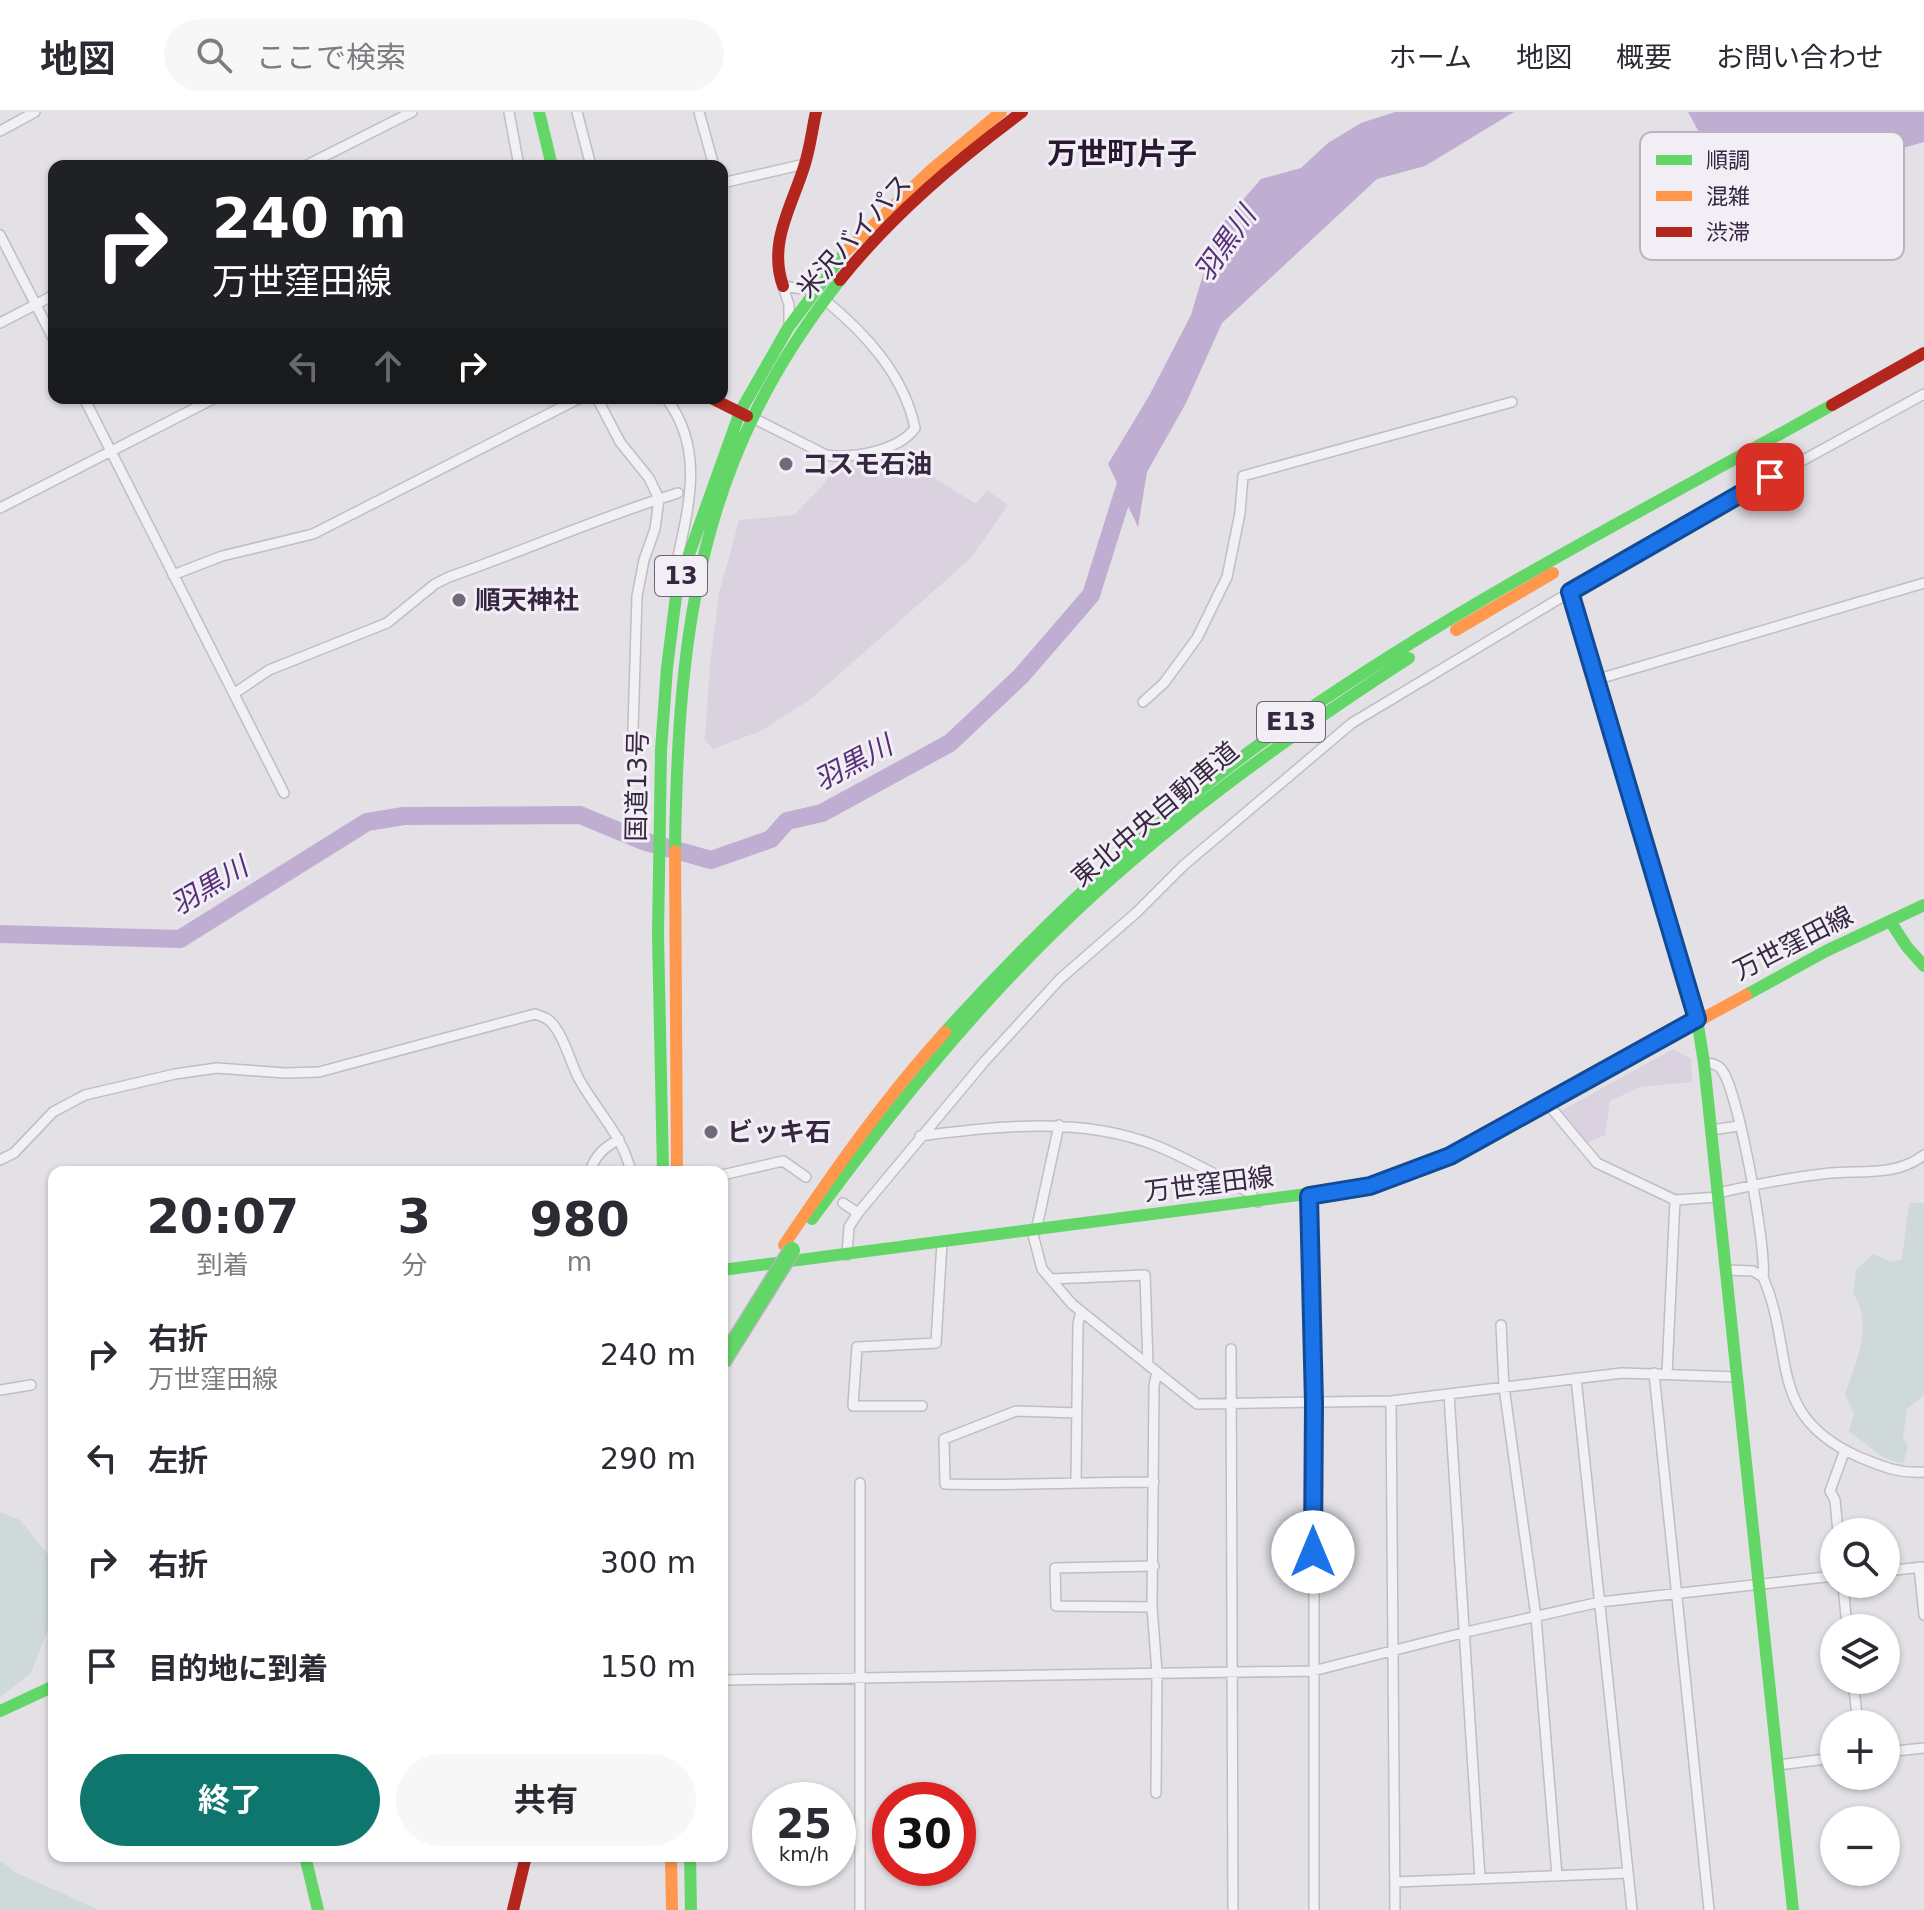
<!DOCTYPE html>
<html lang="ja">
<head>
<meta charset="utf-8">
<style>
  body { margin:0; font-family:"DejaVu Sans","Noto Sans JP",sans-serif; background:#f7f7f7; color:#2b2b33; height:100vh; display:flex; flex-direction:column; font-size:30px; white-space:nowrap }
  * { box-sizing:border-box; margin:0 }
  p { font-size:26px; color:#7c7c81 }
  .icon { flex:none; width:44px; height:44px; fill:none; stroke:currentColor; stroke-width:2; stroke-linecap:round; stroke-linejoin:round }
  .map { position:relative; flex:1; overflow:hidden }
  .side { position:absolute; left:48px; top:1054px; width:680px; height:696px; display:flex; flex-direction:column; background:#fff; border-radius:16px; box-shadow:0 2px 6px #0004 }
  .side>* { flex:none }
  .guide { position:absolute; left:48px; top:48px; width:680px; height:244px; border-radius:16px; box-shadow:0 2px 6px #0004; background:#202124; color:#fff; overflow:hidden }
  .buttons { position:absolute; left:1820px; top:1406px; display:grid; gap:16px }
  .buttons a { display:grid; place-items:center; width:80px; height:80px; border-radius:50%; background:#fff; box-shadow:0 2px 6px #0004; font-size:40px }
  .speed { position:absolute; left:752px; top:1670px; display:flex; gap:16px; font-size:40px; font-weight:700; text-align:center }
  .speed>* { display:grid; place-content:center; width:104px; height:104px; border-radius:50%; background:#fff; box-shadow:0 2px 6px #0004; line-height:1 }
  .speed small { font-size:20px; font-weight:400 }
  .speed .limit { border:12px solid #d22; background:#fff; color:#111 }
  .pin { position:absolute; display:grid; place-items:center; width:68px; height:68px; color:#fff; margin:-34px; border-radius:16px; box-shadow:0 4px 12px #0006 }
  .me { position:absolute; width:88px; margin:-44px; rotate:0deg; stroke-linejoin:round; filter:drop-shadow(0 0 6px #0008) }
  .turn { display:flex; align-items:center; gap:28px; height:168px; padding:0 32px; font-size:36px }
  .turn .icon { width:104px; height:104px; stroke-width:2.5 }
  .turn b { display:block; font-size:56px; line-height:68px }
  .lanes { display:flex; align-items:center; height:76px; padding:0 32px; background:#0003; justify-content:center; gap:40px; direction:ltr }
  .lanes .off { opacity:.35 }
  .eta { display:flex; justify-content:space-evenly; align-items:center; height:136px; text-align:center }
  .eta b { font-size:48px; font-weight:700; line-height:56px }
  .primary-button { display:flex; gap:16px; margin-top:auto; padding:16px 32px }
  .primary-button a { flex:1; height:92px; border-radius:48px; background:#0f766e; color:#fff; font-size:32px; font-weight:700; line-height:92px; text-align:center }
  .primary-button a+a { background:#f7f7f7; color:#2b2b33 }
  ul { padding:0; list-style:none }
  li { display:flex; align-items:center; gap:24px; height:104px; padding:0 32px }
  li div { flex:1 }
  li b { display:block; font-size:30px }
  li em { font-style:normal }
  header { display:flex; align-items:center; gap:48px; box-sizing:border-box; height:112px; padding:0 40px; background:#fff; border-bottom:2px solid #e1e1e2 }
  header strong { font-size:38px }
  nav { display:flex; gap:44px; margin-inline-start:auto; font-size:28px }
  .search { width:560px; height:72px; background:#f7f7f7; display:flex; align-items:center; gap:20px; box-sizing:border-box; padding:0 28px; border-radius:44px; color:#7c7c81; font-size:30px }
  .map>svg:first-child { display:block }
  .built { fill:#dad3df }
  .green { fill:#cfd9d9 }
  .water { fill:#c0add2 }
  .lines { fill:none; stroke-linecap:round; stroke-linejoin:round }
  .river { stroke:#c0add2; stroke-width:18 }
  .street-casing { stroke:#c0bdc4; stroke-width:12 }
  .street { stroke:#f1f0f3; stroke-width:9 }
  .fast { stroke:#63d668; stroke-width:12 }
  .slow { stroke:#ff974d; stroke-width:12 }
  .jam { stroke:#b3261e; stroke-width:12 }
  .fast-bridge-casing { stroke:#b7b3bb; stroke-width:19; stroke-linecap:butt }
  .fast-bridge { stroke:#63d668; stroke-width:16 }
  .route-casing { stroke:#114b97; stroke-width:20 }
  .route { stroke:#1a73e8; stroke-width:14 }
  .poi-dot { fill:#73677a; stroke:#f2eef6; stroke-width:3 }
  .labels { text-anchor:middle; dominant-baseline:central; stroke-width:6; stroke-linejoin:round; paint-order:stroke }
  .shield { fill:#f2eef6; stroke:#6f6277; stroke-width:2 }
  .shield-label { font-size:24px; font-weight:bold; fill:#372640 }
  .street-label { font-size:26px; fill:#372640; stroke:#f2eef6 }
  .poi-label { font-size:26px; font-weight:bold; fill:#372640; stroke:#f2eef6; text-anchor:start }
  .water-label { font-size:28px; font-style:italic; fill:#562f76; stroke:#f2eef6 }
  .quarter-label { font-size:30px; font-weight:bold; fill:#281931; stroke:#f2eef6 }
  .key { fill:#f2eef6; stroke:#bab2bf; stroke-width:2 }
  .key-label { font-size:22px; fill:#372640 }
</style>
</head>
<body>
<header>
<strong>地図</strong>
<div class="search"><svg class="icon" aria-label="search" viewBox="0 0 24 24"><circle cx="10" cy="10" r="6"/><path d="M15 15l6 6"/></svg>ここで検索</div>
<nav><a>ホーム</a><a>地図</a><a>概要</a><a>お問い合わせ</a></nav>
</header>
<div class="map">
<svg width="1924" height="1798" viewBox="0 0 1924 1798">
  <rect width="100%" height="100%" fill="#e3e0e6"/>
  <path class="built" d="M905 337 923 359 976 392 987 378 1008 393 970 447 811 587 761 619 713 637 705 628 710 553 719 482 739 408 794 403 823 373 834 357 868 350Z
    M1673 937 1691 947 1692 970 1640 975 1610 989 1605 1023 1585 1032 1561 999Z"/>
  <path class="green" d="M1909 1091H1924V1283L1907 1297 1903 1327 1908 1334 1903 1352 1883 1345 1849 1319 1854 1302 1845 1282C1856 1251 1874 1210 1853 1182L1856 1158 1873 1142 1891 1150 1902 1147Z
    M0 1400 20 1408 49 1444 54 1462V1502L31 1561 0 1585Z
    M0 1748 15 1760 99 1798H0Z"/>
  <path class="water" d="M1395 0H1514L1425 54 1377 67 1222 211 1186 291 1147 360 1138 415 1108 352 1149 284 1191 203 1216 119 1261 67 1301 56 1328 31 1361 11Z
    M1688 0H1924V30L1793 67 1721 61Z"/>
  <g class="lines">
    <path class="river" d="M0 822 180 827 367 710 404 704 580 703 643 729 711 748 771 727 787 709 822 701 950 631 1021 564 1091 483 1130 359"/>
    <defs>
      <path id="street" d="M509 0 519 54
        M577 0 591 54
        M699 0 714 54
        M0 19 35 0
        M305 54 412 0
        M722 71 805 52
        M0 123 54 228
        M789 210V193L783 174 803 177 816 173
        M0 211 54 183
        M84 286 284 681
        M597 286 620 330 649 366 659 387 655 417 644 448 637 484 633 617
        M666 286C708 341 686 402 674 464
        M753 306 826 343C852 347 899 339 915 316 904 263 866 222 825 188
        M0 396 215 286
        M173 463 222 444 313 422 580 286
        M1570 480 1697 907
        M1595 568 1924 471
        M235 581 269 558 387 511 435 472 449 465C526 438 600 405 678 381
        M1143 590 1164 571 1197 526 1227 465 1240 401 1243 364 1512 290
        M1704 951C1711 951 1717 952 1721 957 1738 976 1767 1137 1763 1165 1796 1242 1765 1303 1859 1345 1881 1354 1899 1362 1924 1360
        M1547 991 1597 1051 1675 1088 1719 1085
        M1711 1018 1739 1014
        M920 1024C999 1014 1082 1004 1157 1034 1189 1047 1220 1065 1250 1081L1258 1090
        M0 1048 14 1041 53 1000 85 983 175 962 217 956 285 961 319 960 535 902C544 905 550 907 555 915 566 930 570 950 579 967 596 998 623 1024 631 1060
        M590 1060C595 1043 604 1036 619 1027
        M722 1063 783 1049 806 1065
        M1718 1081C1753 1073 1787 1066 1822 1062 1858 1057 1894 1066 1924 1043
        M1309 1084 1314 1291V1798
        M843 1091 858 1101
        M1032 1119 1042 1157 1072 1192 1197 1292 1391 1289 1622 1261 1737 1265
        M1036 1119 1059 1013
        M847 1143 849 1115 858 1101 984 950 1060 867 1137 800 1184 753 1352 611 1650 432 1924 282
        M1726 1158 1753 1159 1763 1165
        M1051 1167 1145 1163 1148 1252
        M1501 1213 1504 1275 1536 1505 1557 1764
        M1231 1237 1233 1798
        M1654 1261 1709 1798
        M1667 1262 1675 1088
        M1576 1266 1632 1798
        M0 1278 31 1273
        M1449 1282 1480 1766
        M1391 1289 1395 1798
        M922 1294H853L857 1235 936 1231 942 1131
        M1077 1301 1016 1299 944 1327 945 1372C1015 1374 1084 1370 1154 1370
        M1076 1369 1078 1212 1081 1199
        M1838 1420 1835 1388 1830 1379 1845 1338
        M1919 1455 1924 1503
        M1886 1459 1922 1455
        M1843 1472 1847 1516
        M1152 1495 1056 1494 1055 1456 1154 1454
        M722 1568 1313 1559 1466 1520 1600 1490 1834 1464
        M1853 1568 1858 1612
        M1886 1640 1924 1636
        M1778 1653 1834 1646
        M1156 1681 1157 1560 1152 1495 1154 1274 1157 1260
        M1395 1770 1628 1761
        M860 1798V1371"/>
    </defs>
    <use href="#street" class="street-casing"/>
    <use href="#street" class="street"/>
    <path class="fast" d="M539 0 552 54
      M675 739C678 518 698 347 840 168
      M1890 809 1907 835 1924 854
      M1746 883 1826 839 1924 793
      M1697 907 1704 951 1793 1798
      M945 920C1041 814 1145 715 1261 631 1440 501 1640 401 1832 293
      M663 1060 658 823 661 638 667 556 677 476 740 300 788 216 845 140
      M812 1107C886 1006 964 908 1054 820 1161 715 1284 627 1409 546
      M722 1158 1368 1074
      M0 1599 54 1574
      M305 1744 318 1798
      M690 1744 691 1798"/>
    <path class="slow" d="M845 140 931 58 1001 0
      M1456 518 1553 461
      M675 739 677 1060
      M1368 1074 1450 1044 1746 883
      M784 1133C834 1059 885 986 945 920
      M671 1744 672 1798"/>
    <path class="jam" d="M840 168C892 103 956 49 1022 0
      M783 174C768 131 791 96 804 55 810 37 812 18 816 0
      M711 286 747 304
      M1832 293 1924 241
      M513 1798 526 1744"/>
    <defs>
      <path id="fast-bridge" d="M722 1250 792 1138"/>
    </defs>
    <use href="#fast-bridge" class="fast-bridge-casing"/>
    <use href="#fast-bridge" class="fast-bridge"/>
  </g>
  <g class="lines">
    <defs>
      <path id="route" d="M1313 1440 1314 1291 1309 1084 1370 1074 1450 1044 1697 907 1570 480 1770 365"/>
    </defs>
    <use href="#route" class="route-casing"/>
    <use href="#route" class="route"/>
  </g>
  <g class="poi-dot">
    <circle cx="786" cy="352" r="8"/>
    <circle cx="459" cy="488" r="8"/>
    <circle cx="711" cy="1020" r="8"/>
  </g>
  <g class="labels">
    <g class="shield">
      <rect x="655" y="444" width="52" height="40" rx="6"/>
      <rect x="1257" y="590" width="68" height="40" rx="6"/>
    </g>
    <g class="shield-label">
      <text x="681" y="464">13</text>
      <text x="1291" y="610">E13</text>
    </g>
    <g class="street-label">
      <text transform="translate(854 124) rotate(-48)">米沢バイパス</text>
      <text transform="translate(637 674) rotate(-89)">国道13号</text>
      <text transform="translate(1155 702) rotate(-40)">東北中央自動車道</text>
      <text transform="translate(1793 831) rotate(-27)">万世窪田線</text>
      <text transform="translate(1209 1072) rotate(-7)">万世窪田線</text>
    </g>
    <g class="poi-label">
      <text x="802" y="352">コスモ石油</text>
      <text x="475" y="488">順天神社</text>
      <text x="727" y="1020">ビッキ石</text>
    </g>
    <g class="water-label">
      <text transform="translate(1225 132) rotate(-55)">羽黒川</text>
      <text transform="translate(853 651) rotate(-28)">羽黒川</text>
      <text transform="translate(209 774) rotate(-31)">羽黒川</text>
    </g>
    <g class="quarter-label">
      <text x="1122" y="41">万世町片子</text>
    </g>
  </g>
  <rect x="1640" y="20" width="264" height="128" rx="12" class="key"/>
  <rect x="1656" y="43" width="36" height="10" fill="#63d668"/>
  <rect x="1656" y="79" width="36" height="10" fill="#ff974d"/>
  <rect x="1656" y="115" width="36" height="10" fill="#b3261e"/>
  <g class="key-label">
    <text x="1706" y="56">順調</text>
    <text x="1706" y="92">混雑</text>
    <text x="1706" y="128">渋滞</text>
  </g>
</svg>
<div class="buttons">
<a><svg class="icon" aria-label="search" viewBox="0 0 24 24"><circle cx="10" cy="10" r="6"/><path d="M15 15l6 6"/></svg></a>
<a><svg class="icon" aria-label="layers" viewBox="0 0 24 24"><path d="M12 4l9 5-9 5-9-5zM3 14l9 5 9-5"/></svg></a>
<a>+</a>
<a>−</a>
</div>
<div class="speed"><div>25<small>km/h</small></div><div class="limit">30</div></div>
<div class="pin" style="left:1770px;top:365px;background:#d93025"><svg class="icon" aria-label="arrive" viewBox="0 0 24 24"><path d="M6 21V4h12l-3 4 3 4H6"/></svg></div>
<svg class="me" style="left:1313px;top:1440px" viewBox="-20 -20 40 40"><circle r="19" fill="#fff"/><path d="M0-13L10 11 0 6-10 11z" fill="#1a73e8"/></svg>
<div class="guide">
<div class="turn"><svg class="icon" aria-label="right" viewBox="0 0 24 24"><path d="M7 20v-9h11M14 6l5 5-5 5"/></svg><div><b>240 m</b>万世窪田線</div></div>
<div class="lanes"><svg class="icon off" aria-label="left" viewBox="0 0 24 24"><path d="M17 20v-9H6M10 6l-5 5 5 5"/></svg><svg class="icon off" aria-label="ahead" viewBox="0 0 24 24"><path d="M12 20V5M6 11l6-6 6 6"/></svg><svg class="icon" aria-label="right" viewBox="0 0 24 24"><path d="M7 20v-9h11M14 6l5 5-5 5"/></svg></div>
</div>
<section class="side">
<div class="eta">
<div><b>20:07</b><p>到着</p></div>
<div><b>3</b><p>分</p></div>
<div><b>980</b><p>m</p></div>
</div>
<ul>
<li><svg class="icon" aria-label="right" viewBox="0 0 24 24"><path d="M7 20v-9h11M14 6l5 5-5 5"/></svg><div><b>右折</b><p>万世窪田線</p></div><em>240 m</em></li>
<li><svg class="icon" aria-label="left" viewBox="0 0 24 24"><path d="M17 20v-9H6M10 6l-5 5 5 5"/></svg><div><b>左折</b></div><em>290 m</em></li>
<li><svg class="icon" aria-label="right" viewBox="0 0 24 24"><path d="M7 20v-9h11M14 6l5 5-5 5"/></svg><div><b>右折</b></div><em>300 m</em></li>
<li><svg class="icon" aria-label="arrive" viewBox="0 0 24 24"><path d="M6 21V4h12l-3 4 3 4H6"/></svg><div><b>目的地に到着</b></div><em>150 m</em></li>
</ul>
<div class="primary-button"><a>終了</a><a>共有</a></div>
</section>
</div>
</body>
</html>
